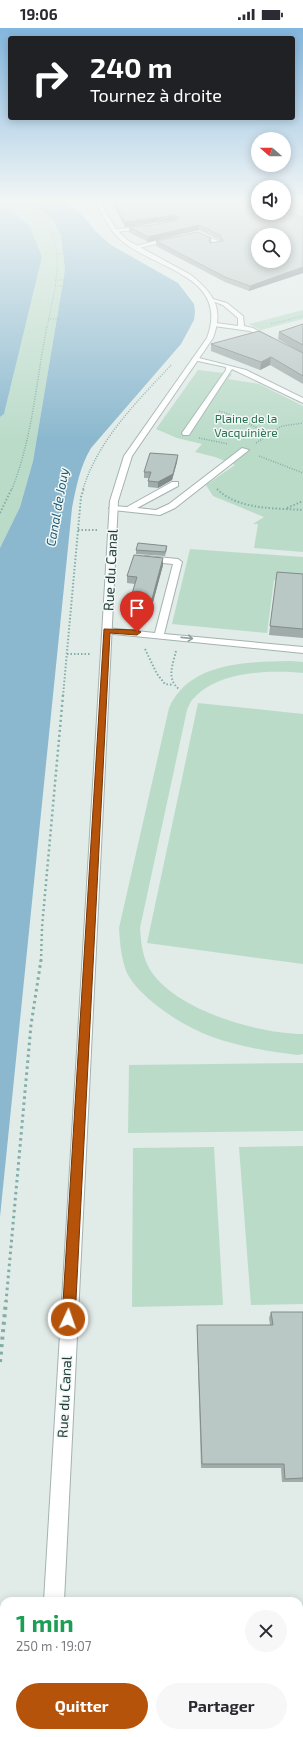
<!DOCTYPE html>
<html lang="fr">
<head>
<meta charset="utf-8">
<style>
  body { margin:0; font-family:"Exo 2",sans-serif; background:#f7f7f7; color:#2b2b33; height:100vh; display:flex; flex-direction:column; font-size:15px; white-space:nowrap }
  * { box-sizing:border-box; margin:0 }
  p { font-size:13px; color:#7c7c81 }
  .icon { flex:none; width:22px; height:22px; fill:none; stroke:currentColor; stroke-width:2; stroke-linecap:round; stroke-linejoin:round }
  .map { position:relative; flex:1; overflow:hidden }
  .drawer { position:absolute; left:0px; top:1569px; width:303px; height:140px; display:flex; flex-direction:column; background:#fff; border-radius:12px 12px 0 0; box-shadow:0 2px 10px #0003 }
  .drawer>* { flex:none }
  .hud { position:absolute; left:8px; top:8px; width:287px; height:84px; border-radius:4px; box-shadow:0 2px 10px #0003; background:#202124; color:#fff; overflow:hidden }
  .needle { width:26px; rotate:290deg }
  .buttons { position:absolute; left:251px; top:104px; display:grid; gap:8px }
  .buttons a { display:grid; place-items:center; width:40px; height:40px; border-radius:50%; background:#fff; box-shadow:0 2px 10px #0003; font-size:20px }
  .pin { position:absolute; display:grid; place-items:center; width:34px; height:34px; color:#fff; margin:-41px -17px; border-radius:50% 50% 50% 0; rotate:-45deg; box-shadow:0 0 4px #0007 }
  .pin .icon { rotate:45deg }
  .me { position:absolute; width:44px; margin:-22px; rotate:3deg; stroke-linejoin:round; filter:drop-shadow(0 0 3px #0008) }
  .turn { display:flex; align-items:center; gap:14px; height:84px; padding:0 16px; font-size:18px }
  .turn .icon { width:52px; height:52px; stroke-width:2.5 }
  .turn b { display:block; font-size:28px; line-height:34px }
  .round { display:grid; place-items:center; flex:none; width:42px; height:42px; border-radius:21px; background:#f7f7f7 }
  .headline { display:flex; align-items:center; justify-content:space-between; height:68px; padding:0 16px }
  h1 { font-size:24px; font-weight:700; line-height:30px; color:#1e9e55 }
  .primary-button { display:flex; gap:8px; margin-top:auto; padding:8px 16px }
  .primary-button a { flex:1; height:46px; border-radius:24px; background:#b45309; color:#fff; font-size:16px; font-weight:700; line-height:46px; text-align:center }
  .primary-button a+a { background:#f7f7f7; color:#2b2b33 }
  .status { display:flex; justify-content:space-between; align-items:center; height:28px; padding:0 20px; background:#fff; direction:ltr }
  .status svg { height:11px; fill:currentColor }
  .map>svg:first-child { display:block }
  .green { fill:#bbdbc9 }
  .water { fill:#8bb8ce }
  .lines { fill:none; stroke-linecap:round; stroke-linejoin:round }
  .service-casing { stroke:#a4b3b0; stroke-width:2 }
  .tertiary-casing { stroke:#a4b3b0; stroke-width:2 }
  .path-far5 { stroke:#83ada7; stroke-width:1; stroke-dasharray:1 1.5; stroke-linecap:butt }
  .path-far4 { stroke:#83ada7; stroke-width:1.5; stroke-dasharray:1 1.5; stroke-linecap:butt }
  .path-far3 { stroke:#83ada7; stroke-width:2; stroke-dasharray:1.5 2; stroke-linecap:butt }
  .path-far2 { stroke:#83ada7; stroke-width:2.5; stroke-dasharray:2 3; stroke-linecap:butt }
  .path-far1 { stroke:#83ada7; stroke-width:3; stroke-dasharray:2.5 3.5; stroke-linecap:butt }
  .path { stroke:#83ada7; stroke-width:4; stroke-dasharray:3 4.5; stroke-linecap:butt }
  .service { fill:#fff; fill-rule:evenodd }
  .tertiary { fill:#fff; fill-rule:evenodd }
  .wall { fill:#9faca9 }
  .shaded-wall { fill:#828c8a }
  .building { fill:#b9c8c5; stroke:#828c8a; fill-rule:evenodd }
  .oneway { stroke:#909d9c }
  .route { fill:#b45309; stroke:#753606 }
  .labels { text-anchor:middle; dominant-baseline:central; stroke-width:3; stroke-linejoin:round; paint-order:stroke }
  .far-park-label { font-size:12px; fill:#2e7053; stroke:#f1f8f6 }
  .far-water-label { font-size:13px; font-style:italic; fill:#1f5774; stroke:#f1f8f6 }
  .street-label { font-size:14px; fill:#223b39; stroke:#f1f8f6 }
</style>
</head>
<body>
<div class="status"><b>19:06</b><svg viewBox="0 0 49 12"><path d="M0 12V9h3v3zM5 12V6h3v6zM10 12V3h3v9zM15 12V0h3v12zM26 1h20v11H26zM47 4h2v5h-2z"/></svg></div>
<div class="map">
<svg width="303" height="1709" viewBox="0 0 303 1709">
  <rect width="100%" height="100%" fill="#e1ebe8"/>
  <path class="green" d="M0 173H29L53 192 61 208 65 242 33 433 20 479 0 520V389L4 386 42 229 7 181 0 179Z
    M303 282V291L261 302 249 296Z
    M198 342 232 346 228 351 259 356 303 378V524L254 520 258 496H253L264 489 213 468 206 457 235 437 215 429 195 424 202 416 177 410 156 401Z
    M190 521 303 529V554L274 552 267 605 172 596Z
    M290 633 303 634V645C269 642 220 643 195 669 191 672 189 677 187 682L140 900C141 913 142 926 148 938 170 981 258 1006 303 1006V1026L298 1027C243 1020 200 1012 156 977 145 968 133 957 127 945 121 930 120 915 119 900L169 680C189 634 247 634 290 633Z
    M198 675 303 686V936L147 915Z
    M303 1035V1103L128 1105 129 1037Z
    M303 1118V1276L251 1277 239 1119Z
    M214 1119 223 1277 132 1279 133 1120Z"/>
  <path class="water" d="M29 173H63L81 185 96 204 111 217 178 255 194 276 195 284 194 292 181 316 91 420C80 438 76 460 72 480L0 1189V520L20 479 33 433 65 242 61 208 53 192Z
    M0 179 7 181 29 197 42 229 4 386 0 389Z"/>
  <g class="lines">
    <defs>
      <path id="service" d="M144 198 146 201 114 204 111 202Z
        M195 205 219 213 221 217 210 219V217L215 215 195 207Z
        M171 209 173 212 135 221 132 219Z
        M209 270 227 275 243 288 244 298 253 300 273 311 268 312 250 303 214 298 213 297 216 295 238 298V290L223 277 209 272Z
        M195 329 246 342 303 370V375L232 341 189 407H183L182 405 226 342V339L193 332 192 331Z
        M242 420 249 422 175 480 160 487 113 482 109 480 113 478 127 479 172 454H178V458L137 480 156 482 169 476Z
        M146 528 178 531 182 534 164 606 303 619V625L104 605V601L107 600 155 605 173 536 143 533V529Z"/>
      <path id="tertiary" d="M95 173H99L116 201 127 212 191 247C214 266 224 280 213 310L132 428 118 473 64 1573H44L110 473 124 428 207 310C230 248 157 242 122 213 110 203 103 187 95 173Z
        M62 1705H84L85 1709H63Z"/>
    </defs>
    <use href="#service" class="service-casing"/>
    <use href="#tertiary" class="tertiary-casing"/>
    <path class="path-far5" d="M26 173C71 209 57 251 47 299
      M68 173 88 188
      M39 184 49 183
      M45 192 55 191
      M53 205 64 204
      M58 226H70
      M55 252H68
      M55 258H67
      M48 291H62
      M271 296 303 288"/>
    <path class="path-far4" d="M219 383 232 387 269 406
      M199 410 228 416
      M256 415 282 398 303 395
      M259 428 303 445
      M12 461C33 408 36 353 47 298
      M83 461C99 410 137 374 172 336"/>
    <path class="path-far3" d="M217 461C238 482 275 480 303 482
      M287 480 303 473
      M0 485 12 460
      M78 502H97
      M145 621 157 646 165 656 173 657
      M176 623C173 636 166 651 179 661
      M67 626H90
      M63 668 81 469 84 460"/>
    <path class="path-far2" d="M41 933 42 899 63 667"/>
    <path class="path-far1" d="M6 1274 31 997 41 932"/>
    <path class="path" d="M0 1334 6 1273
      M22 1709 23 1705"/>
    <use href="#service" class="service"/>
    <use href="#tertiary" class="tertiary"/>
  </g>
  <path class="wall" d="M111 173H303V196L285 183H284L303 197V245L249 263 225 254 156 218V213L211 215 220 213V212L199 202 148 214 129 204V199L153 197 176 192 125 199Z
    M303 296V356L270 337 260 342 211 323V316L302 325 278 311 279 304Z
    M177 434 172 452 158 460 148 459V453L149 450H144V444Z
    M167 518V521L165 528 136 526V522Z
    M163 537 152 578 131 576V569L135 556 127 555V548Z
    M277 544 303 546V610L269 607Z
    M271 1284H303V1454H282L281 1440H201L197 1303V1297H270L269 1290Z"/>
  <path class="shaded-wall" d="M284 173H303V175L284 176Z
    M176 187V192L125 199V194Z
    M199 197V202L148 214V209Z
    M211 210V215L208 217 209 212Z
    M303 239V245L249 263 250 258Z
    M271 329 270 337 260 342 261 334Z
    M178 427 177 434 172 452 158 460V454Z
    M163 530V537L152 578V571Z"/>
  <path class="building" d="M113 173H258V185H284V183L303 197V239L250 258 225 249 156 213 198 204 211 210 209 212 210 215 223 213 220 207 199 197 148 209 129 199 153 197 178 192 179 189 176 187 125 194ZM258 207H284V233H258Z
    M303 175V191L285 178 284 179V176L285 177Z
    M303 296V317L279 304Z
    M259 303 303 325V348L271 329 261 334 211 316Z
    M150 425 178 427 173 446 158 454 148 453 151 444H144Z
    M138 515 167 518 165 524 136 522Z
    M134 527 163 530 152 571 131 569 137 549 127 548Z
    M277 544 303 546V601L270 598Z
    M271 1284H303V1450L285 1451 284 1436H202L197 1297H273Z"/>
  <defs><path id="oneway-shaft" d="M-6 0H5M1.5-3L5.5 0L1.5 3" fill="none" stroke-width="1.6" stroke-linecap="round" stroke-linejoin="round"/></defs>
  <use class="oneway" href="#oneway-shaft" transform="translate(187 610) rotate(6)"/>
  <linearGradient id="sky" x2="0" y2="1"><stop stop-color="#83b6de"/><stop offset="0.42" stop-color="#f2f6f5"/><stop offset="1" stop-color="#f2f6f5" stop-opacity="0"/></linearGradient>
  <rect width="303" height="412" fill="url(#sky)"/>
  <path class="route" d="M104 601 137 602 141 604 137 607 110 605 75 1291 73 1295 68 1297 64 1295 62 1291Z"/>
  <g class="labels">
    <g class="far-park-label">
      <text x="246" y="390">Plaine de la<tspan x="246" dy="14">Vacquinière</tspan></text>
    </g>
    <g class="far-water-label">
      <text transform="translate(57 479) rotate(-80)">Canal de Jouy</text>
    </g>
    <g class="street-label">
      <text transform="translate(110 542) rotate(-87)">Rue du Canal</text>
      <text transform="translate(64 1369) rotate(-87)">Rue du Canal</text>
    </g>
  </g>
</svg>
<div class="buttons">
<a><svg class="needle" viewBox="-14 -14 28 28"><path d="M0-13l5 13h-10z" fill="#e53935"/><path d="M0 13l5-13h-10z" fill="#7c7c81"/></svg></a>
<a><svg class="icon" aria-label="sound" viewBox="0 0 24 24"><path d="M4 9h4l5-4v14l-5-4H4zM17 9q2 3 0 6"/></svg></a>
<a><svg class="icon" aria-label="search" viewBox="0 0 24 24"><circle cx="10" cy="10" r="6"/><path d="M15 15l6 6"/></svg></a>
</div>
<div class="pin" style="left:137px;top:604px;background:#d93025"><svg class="icon" aria-label="arrive" viewBox="0 0 24 24"><path d="M6 21V4h12l-3 4 3 4H6"/></svg></div>
<svg class="me" style="left:68px;top:1291px" viewBox="-20 -20 40 40"><circle r="17" fill="#b45309" stroke="#fff" stroke-width="3"/><path d="M0-11L8 9 0 5-8 9z" fill="#fff"/></svg>
<div class="hud">
<div class="turn"><svg class="icon" aria-label="right" viewBox="0 0 24 24"><path d="M7 20v-9h11M14 6l5 5-5 5"/></svg><div><b>240 m</b>Tournez à droite</div></div>
</div>
<section class="drawer">
<div class="headline"><div><h1>1 min</h1><p>250 m · 19:07</p></div><a class="round"><svg class="icon" aria-label="close" viewBox="0 0 24 24"><path d="M6 6l12 12M18 6L6 18"/></svg></a></div>
<div class="primary-button"><a>Quitter</a><a>Partager</a></div>
</section>
</div>
</body>
</html>
